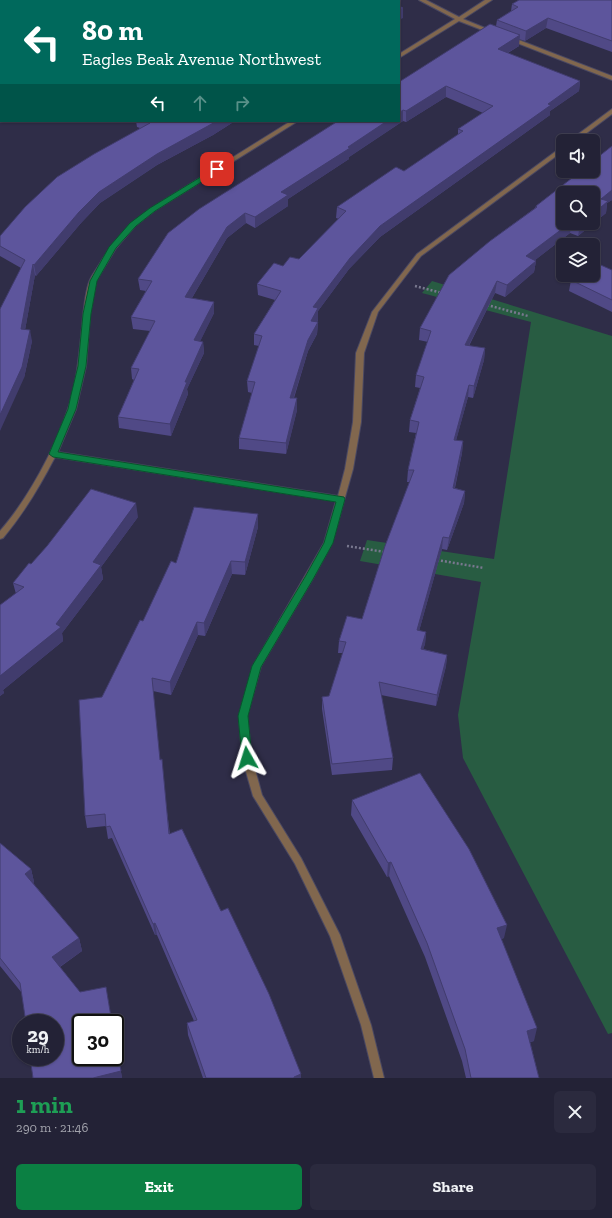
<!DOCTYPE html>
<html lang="en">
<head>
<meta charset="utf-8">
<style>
  body { margin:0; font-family:"Zilla Slab",serif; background:#2b2a3e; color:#f1f3f6; height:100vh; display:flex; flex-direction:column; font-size:15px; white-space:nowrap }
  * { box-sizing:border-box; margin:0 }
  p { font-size:13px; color:#a3a4ad }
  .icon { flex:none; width:22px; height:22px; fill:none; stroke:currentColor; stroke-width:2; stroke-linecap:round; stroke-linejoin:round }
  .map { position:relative; height:1078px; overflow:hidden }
  .sheet { display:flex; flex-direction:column; background:#232236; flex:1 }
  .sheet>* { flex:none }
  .hud { position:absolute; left:0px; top:0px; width:400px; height:122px; box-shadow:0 1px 3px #0004,0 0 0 1px #403f51; background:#00695c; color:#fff; overflow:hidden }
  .buttons { position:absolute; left:556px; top:134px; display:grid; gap:8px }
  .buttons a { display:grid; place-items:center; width:44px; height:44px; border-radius:6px; background:#232236; box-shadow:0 1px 3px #0004,0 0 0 1px #403f51; font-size:20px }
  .speed { position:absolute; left:12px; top:1014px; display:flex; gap:8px; font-size:20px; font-weight:700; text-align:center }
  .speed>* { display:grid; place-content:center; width:52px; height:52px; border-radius:50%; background:#232236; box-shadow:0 1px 3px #0004,0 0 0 1px #403f51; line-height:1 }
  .speed small { font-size:10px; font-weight:400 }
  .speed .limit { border:2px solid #111; border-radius:6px; background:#fff; color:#111 }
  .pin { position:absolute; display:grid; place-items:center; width:34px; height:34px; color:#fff; margin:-17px; border-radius:8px; box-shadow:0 2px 6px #0006 }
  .me { position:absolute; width:44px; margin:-22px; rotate:354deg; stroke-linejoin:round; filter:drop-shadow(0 0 3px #0008) }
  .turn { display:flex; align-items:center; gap:14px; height:84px; padding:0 16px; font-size:18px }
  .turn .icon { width:52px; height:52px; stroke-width:2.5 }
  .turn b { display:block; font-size:28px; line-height:34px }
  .lanes { display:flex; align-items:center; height:38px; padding:0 16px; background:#0003; justify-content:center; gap:20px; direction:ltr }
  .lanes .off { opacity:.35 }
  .round { display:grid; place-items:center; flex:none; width:42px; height:42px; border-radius:6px; background:#2b2a3e }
  .head { display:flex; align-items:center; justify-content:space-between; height:68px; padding:0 16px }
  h1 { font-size:24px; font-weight:700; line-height:30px; color:#1e9e55 }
  .primary-button { display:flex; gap:8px; margin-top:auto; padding:8px 16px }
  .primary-button a { flex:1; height:46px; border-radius:6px; background:#0b8043; color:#fff; font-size:16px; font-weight:700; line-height:46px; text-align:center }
  .primary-button a+a { background:#2b2a3e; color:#f1f3f6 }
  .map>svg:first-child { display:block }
  .green { fill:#285c42 }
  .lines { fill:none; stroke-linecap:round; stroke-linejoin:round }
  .minor-casing { stroke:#4a4862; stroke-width:2 }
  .path { stroke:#79788f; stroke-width:2.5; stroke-dasharray:2 2; stroke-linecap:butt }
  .minor { fill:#81674e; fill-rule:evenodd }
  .wall { fill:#504986; fill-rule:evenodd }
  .shaded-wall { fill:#413c6d }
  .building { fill:#5d559c; stroke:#413c6d }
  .route { fill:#0b8043; stroke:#07532c }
</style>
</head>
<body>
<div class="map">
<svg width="612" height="1078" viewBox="0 0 612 1078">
  <rect width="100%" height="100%" fill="#2f2d48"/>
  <path class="green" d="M432 281 612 336V1033L608 1034 463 758 458 715 481 582 360 561 367 540 494 559 531 322 422 293Z"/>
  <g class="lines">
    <defs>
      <path id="minor" d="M58 0H65L57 1Z
        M419 0H426L459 17 485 0H492L463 19 495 32 490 33 459 21 399 58V54L455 19Z
        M0 11 1 12V16L0 15Z
        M0 28H1V32H0Z
        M507 37H511L612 76V80L507 39Z
        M612 109V114L576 141H569Z
        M291 121H298L154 211 135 226 116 248 96 281 90 314 86 366 76 409 58 452 338 496 345 469 353 422 356 353 372 312 417 254 563 146V151L421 256 378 312 364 353 361 422 353 469 332 543 312 580 261 666 247 716 252 758 262 795 301 858 340 935 371 1025 384 1078H374L361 1025 330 936 295 864 253 796 242 758 239 716 253 666 324 543 336 501 55 457C40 486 24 513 3 538L0 539V531C28 499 55 449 68 409 77 383 79 355 82 328 83 316 85 291 90 280 92 275 96 270 99 265 114 240 127 227 150 209Z"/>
    </defs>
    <use href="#minor" class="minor-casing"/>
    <path class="path" d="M415 286 442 293
      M487 305 528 316
      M347 546 385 552
      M437 560 484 568"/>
    <use href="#minor" class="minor"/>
  </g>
  <path class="wall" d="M612 0V52L546 28 525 41 519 39V46L508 53 580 81 579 91 550 111V115L380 237 349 269 318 311V320L317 322H318L317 334 308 351 294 398 297 410 286 454 239 449V438L252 393 248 392 247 381 259 346 254 345V334L275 300 258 295 257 284 283 266 299 259 339 219 336 218 337 207 404 171 458 135V129L483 113 446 97 406 122 403 121 349 157V159L288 199V206L255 228 246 223 227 238 192 298 214 302V313L200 341 203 342 204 353 187 389 188 394 171 436 119 428 118 417 134 380 132 379 131 368 150 331 133 329 131 317 146 291 140 290 138 279 399 82 496 26 497 20 511 11 512 4Z
    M136 121H235L213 135 157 165 100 203 81 223 36 276 35 275 25 330 32 341 24 378 21 268 0 256V236L140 128 137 127Z
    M612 146V200L607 203 606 213 578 236 570 233 535 260 536 261 534 272 505 297 495 293 469 346 485 348 484 360 473 398 468 397 456 440 463 441 462 453 455 488 465 491 464 503 447 550 442 549 419 631 426 632 425 644 423 649 447 655 446 666 436 706 381 695 393 758 392 770 332 775 322 709V697L329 696 343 653H338L339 641 347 616 362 619 385 546 410 482H407L408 470 416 433 409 432 410 420 420 388 415 387 416 375 428 342 419 340 420 328 449 275 490 241 535 208 536 206 581 171H593V161ZM563 193H593V223H563Z
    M612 270V312L569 291 571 280Z
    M258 514V527L245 575 232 574 205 636 198 635 171 695 153 691 160 760 170 834 301 1078H203L188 1035 187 1023 194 1021 157 935H155L112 838 108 839 106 826 87 828 85 816 102 697 143 621 176 563Z
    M138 517 101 567 103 579 62 633 63 641 3 690 4 693 0 696 16 594 13 583 31 564Z
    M352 800 504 938 501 939 534 1041 530 1042 539 1078H466L462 1061 425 957 389 876 387 877 351 815Z
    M0 843 31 869 34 882 33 883 79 938 82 951 60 967 80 992 108 999 115 1057V1037L122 1078 22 993 0 966Z"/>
  <path class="shaded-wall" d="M157 0H177L175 1H155Z
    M403 8V18L399 20V10Z
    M548 18 546 28 525 41 526 31Z
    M520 35 519 46 497 59 498 49Z
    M580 81 579 91 550 111V115L380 237 349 269 318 311V320L311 332V321L313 307 350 258 380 226 548 104Z
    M446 86V97L406 122V111Z
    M0 88H1V99L0 100Z
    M403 110V121L349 157V159L288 199V206L255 228V217L281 192 387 121H399V113Z
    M217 121H235L213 135 157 165 100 203 81 223 36 276 34 265 79 212 99 192 157 154Z
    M612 190V200L607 203 606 213 578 236 580 225 582 223H593V214L601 199Z
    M245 213 246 223 227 238 186 308 185 297 227 227Z
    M570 223H572L570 233 525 268 526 256Z
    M536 261 534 272 505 297 507 285Z
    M33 264 35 275 23 341 21 329Z
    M497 281 495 293 463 357 465 345Z
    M214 302V313L195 352 194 340Z
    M318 322 317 334 308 351 290 409V398L308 340Z
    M30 330 32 341 24 378 0 431V415Z
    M203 342 204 353 187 389 188 394 171 436 170 424 185 382Z
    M485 348 484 360 473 398 474 386Z
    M469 385 468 397 453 452 454 440Z
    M297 398V410L286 454V443Z
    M463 441 462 453 452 500 453 488Z
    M465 491 464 503 447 550 449 538Z
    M136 503 138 517 101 567 103 579 62 633 63 641 3 690 4 693 0 696V676L56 624 93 562Z
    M258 514V527L245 575V562Z
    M443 537 442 549 416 642 417 630Z
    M231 561 232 574 205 636 204 623Z
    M197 622 198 635 171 695 170 682Z
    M426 632 425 644 420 661 421 649Z
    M447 655 446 666 436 706 437 695Z
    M391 862 389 876 387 877 388 863Z
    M31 869 34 882 28 887 25 874Z
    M155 923 157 935H155L153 924Z
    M507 925 504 938 494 941 497 928Z
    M79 938 82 951 55 970 52 957Z
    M537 1028 534 1041 524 1043 527 1031Z
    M115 1037 122 1078H93L115 1039Z
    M301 1074V1078H294V1077Z"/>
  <path class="building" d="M97 0H157L155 1H95Z
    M356 0H382L385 1H355Z
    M519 0H612V41L548 18 526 31 497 20 518 7 512 4Z
    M399 6 403 8 399 10Z
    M490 24 520 35 498 49 580 81 548 104 551 105 380 226 350 258 313 307 318 308 311 321 318 322 308 340 290 398H297L286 443 239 438 255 382 247 381 262 336 254 334 281 291 257 284 274 263 283 266 290 257 299 259 346 211 337 207 396 167 404 171 463 131 458 129 493 106 446 86 406 111 403 110 399 113V82Z
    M1 48V88H0V49Z
    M146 121H217L157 154 99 192 79 212 34 265 33 264 21 329 30 330 22 367 0 415V309L25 260 0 246V236L25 207 57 177 94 154 150 123Z
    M338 121H387L348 147 350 148 281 192 288 195 255 217 245 213 227 227 185 297 214 302 194 340 203 342 185 382H187L170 424 118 417 139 369 131 368 155 321 131 317 152 281 138 279 168 233 199 209Z
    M612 146V190L601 199 608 201 593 214V193H563V223H570L526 256 536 261 507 285 497 281 465 345 485 348 474 386 469 385 454 440 463 441 453 488 465 491 449 538 443 537 417 630 426 632 421 649 447 655 437 695 379 682 393 758 332 764 322 697 329 696 346 642 339 641 347 616 362 619 385 546 414 470H408L419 422 410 420 424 377 416 375 431 331 420 328 449 275 490 241 537 207 536 206 581 171H593V161Z
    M576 223H582L580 225Z
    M593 262H594L612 270V300L571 280 577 275H593Z
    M91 489 136 503 93 562 101 565 56 624 61 627 0 676V605L24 587 13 583 29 563 31 564 47 546Z
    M194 507 258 514 245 562 231 561 204 623 197 622 170 682 152 678 160 760 162 759 169 834 182 829 221 911 228 908 269 994 301 1074 294 1077V1078H206L187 1023 197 1020 155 923 153 924 110 826 106 827 105 814 85 816 79 700 102 697 140 620 143 621 171 561 176 563Z
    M420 773 469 849 507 925 497 928 537 1028 527 1031 539 1078H471L465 1049 427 943 391 862 388 863 352 800Z
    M0 843 31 869 25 874 79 938 52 957 80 992 106 987 112 1023H81V1057H115V1039L121 1071 93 1078H33L30 1057H55V1023H26L20 983 0 958Z"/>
  <path class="route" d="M217 167 219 168V171L155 211 136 226 116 248 97 281 91 314 86 366 76 409 58 452 344 497 345 499 333 543 312 581 261 667 248 716 252 758 251 761 247 762 244 761 242 758 238 716 252 666 305 577 324 543 336 502 53 457 49 454 68 409 71 395 78 366 83 314 90 281 109 247 130 223 150 208Z"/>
</svg>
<div class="buttons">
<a><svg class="icon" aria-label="sound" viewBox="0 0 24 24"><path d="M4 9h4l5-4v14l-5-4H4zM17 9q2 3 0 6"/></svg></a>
<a><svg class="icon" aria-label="search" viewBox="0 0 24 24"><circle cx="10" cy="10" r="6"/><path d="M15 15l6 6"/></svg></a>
<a><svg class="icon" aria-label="layers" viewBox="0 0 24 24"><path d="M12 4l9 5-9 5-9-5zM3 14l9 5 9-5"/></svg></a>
</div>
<div class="speed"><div>29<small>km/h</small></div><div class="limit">30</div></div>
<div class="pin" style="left:217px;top:169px;background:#d93025"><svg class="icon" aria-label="arrive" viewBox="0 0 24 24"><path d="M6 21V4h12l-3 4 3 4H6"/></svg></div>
<svg class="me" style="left:247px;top:758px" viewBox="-20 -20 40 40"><path d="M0-17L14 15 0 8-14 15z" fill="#0b8043" stroke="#fff" stroke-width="4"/></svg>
<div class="hud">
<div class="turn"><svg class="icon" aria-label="left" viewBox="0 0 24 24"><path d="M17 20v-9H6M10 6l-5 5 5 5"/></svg><div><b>80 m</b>Eagles Beak Avenue Northwest</div></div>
<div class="lanes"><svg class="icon" aria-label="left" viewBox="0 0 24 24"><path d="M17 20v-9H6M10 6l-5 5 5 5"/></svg><svg class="icon off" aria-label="ahead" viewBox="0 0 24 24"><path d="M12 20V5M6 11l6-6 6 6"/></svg><svg class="icon off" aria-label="right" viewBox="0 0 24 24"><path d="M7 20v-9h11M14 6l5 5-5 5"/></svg></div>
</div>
</div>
<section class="sheet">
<div class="head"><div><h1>1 min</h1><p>290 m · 21:46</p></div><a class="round"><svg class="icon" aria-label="close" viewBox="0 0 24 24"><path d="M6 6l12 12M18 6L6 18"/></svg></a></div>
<div class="primary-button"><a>Exit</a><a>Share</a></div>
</section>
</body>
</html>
